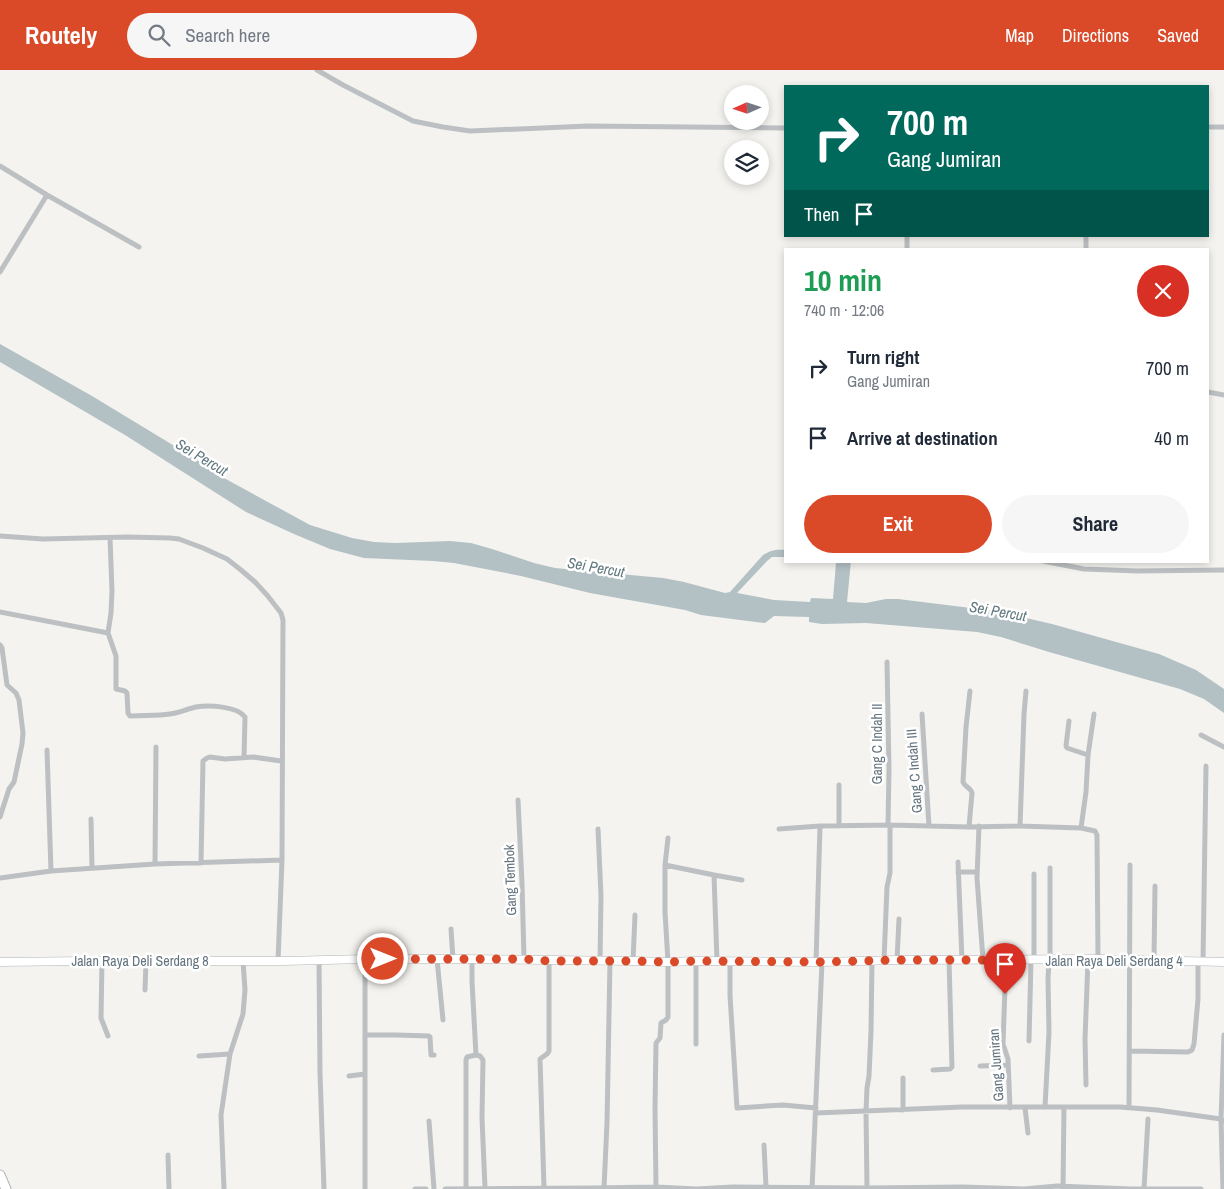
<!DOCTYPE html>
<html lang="en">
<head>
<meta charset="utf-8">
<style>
  body { margin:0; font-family:"Archivo Narrow",sans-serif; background:#f6f6f7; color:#1f2937; height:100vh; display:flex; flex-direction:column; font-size:19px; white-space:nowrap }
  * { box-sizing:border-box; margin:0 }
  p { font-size:16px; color:#747a83 }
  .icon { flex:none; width:28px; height:28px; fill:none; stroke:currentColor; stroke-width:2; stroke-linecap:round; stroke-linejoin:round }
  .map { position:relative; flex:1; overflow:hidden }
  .side { position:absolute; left:784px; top:178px; width:425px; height:315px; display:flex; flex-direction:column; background:#fff; border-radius:0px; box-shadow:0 2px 8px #0003 }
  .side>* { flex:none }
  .banner { position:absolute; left:784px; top:15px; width:425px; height:152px; border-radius:0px; box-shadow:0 2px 8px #0003; background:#00695c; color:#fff; overflow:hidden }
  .needle { width:32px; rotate:267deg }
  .tools { position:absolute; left:724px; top:15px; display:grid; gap:10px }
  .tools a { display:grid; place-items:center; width:45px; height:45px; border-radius:50%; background:#fff; box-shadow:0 2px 8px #0003; font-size:25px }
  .pin { position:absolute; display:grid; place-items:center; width:42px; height:42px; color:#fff; margin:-51px -21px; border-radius:50% 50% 50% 0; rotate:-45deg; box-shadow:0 0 5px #0007 }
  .pin .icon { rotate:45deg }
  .me { position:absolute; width:55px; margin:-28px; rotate:90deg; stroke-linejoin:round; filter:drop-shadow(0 0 4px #0008) }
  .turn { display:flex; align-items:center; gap:18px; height:105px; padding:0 20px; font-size:22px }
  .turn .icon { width:65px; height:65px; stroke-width:2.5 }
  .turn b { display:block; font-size:35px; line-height:42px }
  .then { display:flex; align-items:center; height:48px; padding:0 20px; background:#0003; gap:10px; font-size:19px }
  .round { display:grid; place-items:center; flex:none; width:52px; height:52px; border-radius:26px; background:#f6f6f7 }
  .summary { display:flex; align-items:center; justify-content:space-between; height:85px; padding:0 20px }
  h1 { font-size:30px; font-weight:700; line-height:38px; color:#1e9e55 }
  .primary-button { display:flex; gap:10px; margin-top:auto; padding:10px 20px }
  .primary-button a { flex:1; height:58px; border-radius:30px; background:#da4a29; color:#fff; font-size:20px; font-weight:700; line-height:58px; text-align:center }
  .primary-button a+a { background:#f6f6f7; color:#1f2937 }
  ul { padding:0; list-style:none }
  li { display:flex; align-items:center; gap:15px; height:70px; padding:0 20px }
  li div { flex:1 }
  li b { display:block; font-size:19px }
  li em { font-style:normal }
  header { display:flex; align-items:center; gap:30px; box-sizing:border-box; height:70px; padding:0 25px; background:#da4a29; color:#fff }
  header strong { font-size:24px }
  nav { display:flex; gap:28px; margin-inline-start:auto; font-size:18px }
  .search { width:350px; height:45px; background:#f6f6f7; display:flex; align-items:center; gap:12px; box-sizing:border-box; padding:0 18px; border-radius:28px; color:#747a83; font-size:19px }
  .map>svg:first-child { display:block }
  .water { fill:#b3c0c4 }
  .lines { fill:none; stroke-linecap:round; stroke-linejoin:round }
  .secondary-casing { stroke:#afb4b8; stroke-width:9 }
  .primary-casing { stroke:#b0b4b7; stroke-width:11 }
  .street { stroke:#bcc0c3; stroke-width:5 }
  .secondary { stroke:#fff; stroke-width:8 }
  .primary { stroke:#fff; stroke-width:9 }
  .route { stroke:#da4a29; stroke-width:9; stroke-dasharray:0 16.2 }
  .labels { text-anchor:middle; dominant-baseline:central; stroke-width:5; stroke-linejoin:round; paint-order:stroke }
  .street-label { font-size:14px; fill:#64747f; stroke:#fff }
  .water-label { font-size:15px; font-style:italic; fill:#5f777d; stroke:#fff }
</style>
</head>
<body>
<header>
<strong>Routely</strong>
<div class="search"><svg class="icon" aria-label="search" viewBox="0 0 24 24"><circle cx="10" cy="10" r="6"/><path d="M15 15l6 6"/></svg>Search here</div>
<nav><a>Map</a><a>Directions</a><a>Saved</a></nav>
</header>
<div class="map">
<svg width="1224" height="1119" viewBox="0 0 1224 1119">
  <rect width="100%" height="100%" fill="#f4f3ef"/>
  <path class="water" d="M0 274 92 326 186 383 224 408 310 455 352 468 374 472 395 473 450 471 471 473 492 479 534 493 555 498 663 508 684 512 725 523 730 522 763 485C771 480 776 479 785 480V487H772L767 491 737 523 774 530 810 532 811 528 833 529 836 493 814 491H851L847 532 866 533 886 529H898L995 541 1052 554 1159 584 1196 600 1224 619V643L1204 629 1180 619 1049 582 1001 567 977 562 866 553 822 554 809 552V547L774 546 765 553 701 545 685 540 590 523 521 506 454 493 433 491 364 488 330 479 294 464 246 442 125 365 0 292Z"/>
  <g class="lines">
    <defs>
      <path id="secondary" d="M0 892 87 891H284L365 889H462L633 891 668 892 696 891 822 892 897 890 1098 889 1224 892"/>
      <path id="primary" d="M0 1105 6 1119"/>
    </defs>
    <use href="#secondary" class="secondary-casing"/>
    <use href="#primary" class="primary-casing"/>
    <path class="street" d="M317 0 343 15 413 51 443 57 470 61 588 56 785 58
      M1208 57H1224
      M0 96 47 125 139 177
      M1086 166V179
      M907 179V166
      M0 202 47 125
      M1208 322 1224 325
      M0 466 43 469 128 467 170 468 179 469 203 478 227 489 241 500 255 512 267 525 281 543 283 550 282 790 278 891
      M1043 491 1084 499 1137 501 1224 500
      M0 542 108 563 111 543 112 521 110 468
      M108 563 116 586V619L125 621 127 623 128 643 130 646C143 645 157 646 170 644 179 643 187 639 196 637 209 635 237 636 245 647L244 688
      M0 575 2 578 7 615 16 623 19 630 23 663 22 674 14 712 9 719 0 747
      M887 592 889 700 888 755
      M922 644 929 756
      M1069 651 1066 676 1067 678 1088 685
      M1201 665 1224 677
      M47 680 51 801
      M839 715V756
      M518 730 522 813 524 889
      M91 749 92 798
      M979 756 977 808 983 890
      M1020 756 1024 644 1026 621
      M969 757 972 723C971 718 965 717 963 712L966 657 970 621
      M1081 758 1095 761 1097 765 1098 889
      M598 759 601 826 600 891
      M779 759 820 756
      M958 792 962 890
      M201 793 203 691 207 688 210 687 225 689 253 687 281 691
      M155 794 156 677
      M665 795 714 805 717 891
      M1050 798V890
      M958 802H977
      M1034 804V890
      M714 805 742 810
      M0 808 51 801 155 794 282 790
      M451 859 453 889
      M437 889 443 950
      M319 890 320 1003 324 1119
      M884 890 887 817 890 803V755
      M897 890 899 849
      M1006 890 1003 974 1008 989 1010 1038
      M102 891 101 948 108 966
      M633 891 635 845
      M730 891V925L737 1038 783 1035 816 1038
      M1154 891 1155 816
      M816 892 820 756 890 755 969 757 1020 756 1081 758 1086 722 1088 685 1094 644
      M1203 892 1206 696
      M145 920 146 891
      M365 965H396L429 966 430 967 431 985H434
      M1029 971 1031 890
      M696 974V891
      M1130 981 1188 982 1192 980 1194 974 1198 929V892
      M476 985 480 986 483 990 482 1048 485 1118
      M199 986 230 984
      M980 996 1008 995
      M933 1000 950 999 952 997 949 890
      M349 1006 365 1004
      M1086 1015 1085 969 1088 890
      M1045 1037 1049 962 1048 909 1049 890
      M1129 1037 1130 795
      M1025 1038 1028 1063
      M903 1040V1008
      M816 1043 962 1037H1120L1157 1040 1221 1049 1224 1051
      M429 1051 434 1119
      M764 1075 766 1117
      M168 1085 169 1119
      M656 1117 655 1038 656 973 660 968 661 953 666 950 668 947V892L665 842V795L668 768
      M544 1118 540 989 547 984 549 981V891
      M604 1118 607 1053 610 891
      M867 1118 866 1041 867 1018 869 1006 871 961 872 891
      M224 1119 221 1045 230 984 243 944 245 920 243 891
      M365 1119V889
      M415 1119H426
      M445 1119 591 1118 656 1117 697 1119 732 1117 867 1118 963 1117 1024 1119 1057 1116 1131 1119H1201
      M466 1119V990L467 987 476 985 472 911V889
      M812 1119 822 892
      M1063 1119 1064 1037
      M1144 1119 1148 1049
      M1223 1119 1221 1049 1224 965"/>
    <use href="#secondary" class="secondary"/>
    <use href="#primary" class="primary"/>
  </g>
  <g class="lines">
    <path class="route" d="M383 889H524L549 891H633L668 892 696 891 822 892 897 890H1006L1005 924"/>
  </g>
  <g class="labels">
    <g class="street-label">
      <text transform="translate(877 674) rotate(-90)">Gang C Indah II</text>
      <text transform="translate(914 701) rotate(-94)">Gang C Indah III</text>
      <text transform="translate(510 810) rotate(-92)">Gang Tembok</text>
      <text x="140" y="891">Jalan Raya Deli Serdang 8</text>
      <text x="1114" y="891">Jalan Raya Deli Serdang 4</text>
      <text transform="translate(996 995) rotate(-94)">Gang Jumiran</text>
    </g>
    <g class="water-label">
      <text transform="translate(202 387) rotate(31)">Sei Percut</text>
      <text transform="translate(596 497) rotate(10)">Sei Percut</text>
      <text transform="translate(998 541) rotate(10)">Sei Percut</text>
    </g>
  </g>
</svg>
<div class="tools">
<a><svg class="needle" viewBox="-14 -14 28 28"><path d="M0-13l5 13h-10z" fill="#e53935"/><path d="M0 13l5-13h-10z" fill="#747a83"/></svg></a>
<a><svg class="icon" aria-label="layers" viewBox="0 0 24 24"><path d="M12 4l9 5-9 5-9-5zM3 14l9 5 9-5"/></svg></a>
</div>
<div class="pin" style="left:1005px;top:924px;background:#d93025"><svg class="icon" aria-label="arrive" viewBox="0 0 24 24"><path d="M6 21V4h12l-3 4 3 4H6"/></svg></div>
<svg class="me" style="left:383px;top:889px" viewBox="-20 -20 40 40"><circle r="17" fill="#da4a29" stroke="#fff" stroke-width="3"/><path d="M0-11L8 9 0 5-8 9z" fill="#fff"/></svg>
<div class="banner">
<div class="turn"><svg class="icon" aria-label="right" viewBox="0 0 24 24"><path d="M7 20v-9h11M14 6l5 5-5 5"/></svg><div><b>700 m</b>Gang Jumiran</div></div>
<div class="then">Then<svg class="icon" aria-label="arrive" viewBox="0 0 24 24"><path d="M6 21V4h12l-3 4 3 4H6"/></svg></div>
</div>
<section class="side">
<div class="summary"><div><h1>10 min</h1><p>740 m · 12:06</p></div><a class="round" style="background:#d93025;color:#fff"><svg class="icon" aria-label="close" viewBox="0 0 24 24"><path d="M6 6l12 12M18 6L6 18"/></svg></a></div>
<ul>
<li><svg class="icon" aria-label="right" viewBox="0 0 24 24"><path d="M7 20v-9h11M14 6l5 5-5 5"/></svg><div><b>Turn right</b><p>Gang Jumiran</p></div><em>700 m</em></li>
<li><svg class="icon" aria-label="arrive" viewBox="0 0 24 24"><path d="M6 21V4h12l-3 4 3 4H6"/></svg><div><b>Arrive at destination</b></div><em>40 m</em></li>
</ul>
<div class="primary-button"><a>Exit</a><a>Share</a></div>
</section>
</div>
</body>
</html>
